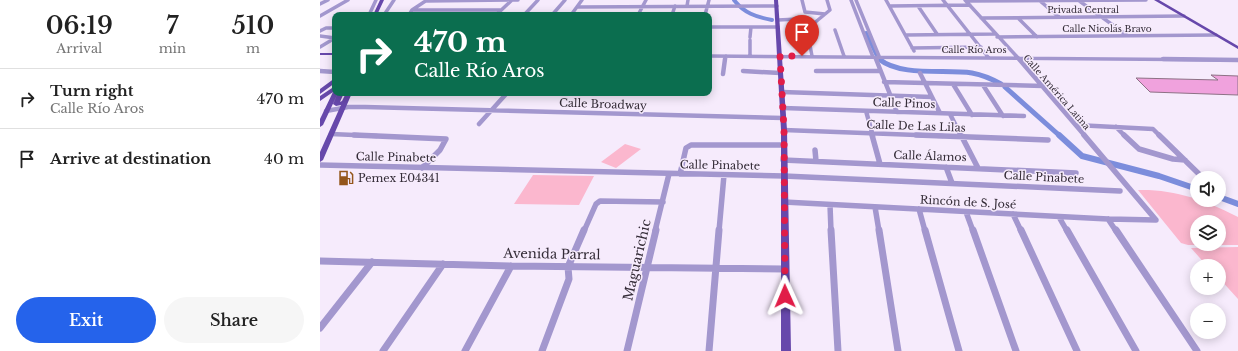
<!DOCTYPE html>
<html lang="en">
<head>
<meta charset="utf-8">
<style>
  body { margin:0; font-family:"Libre Baskerville",serif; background:#f6f6f6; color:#222; height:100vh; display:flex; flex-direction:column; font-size:15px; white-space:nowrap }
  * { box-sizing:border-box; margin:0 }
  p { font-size:13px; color:#767676 }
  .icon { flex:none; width:22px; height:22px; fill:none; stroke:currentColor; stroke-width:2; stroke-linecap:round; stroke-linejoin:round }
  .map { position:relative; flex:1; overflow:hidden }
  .sheet { display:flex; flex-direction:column; background:#fff; width:320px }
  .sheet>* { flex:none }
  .guide { position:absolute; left:12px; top:12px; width:380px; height:84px; border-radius:8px; box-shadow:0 2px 10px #0003; background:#0b6e4f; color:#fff; overflow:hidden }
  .controls { position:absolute; left:870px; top:171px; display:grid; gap:8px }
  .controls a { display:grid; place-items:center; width:36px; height:36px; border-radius:50%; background:#fff; box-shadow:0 2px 10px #0003; font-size:20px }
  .pin { position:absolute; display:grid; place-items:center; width:34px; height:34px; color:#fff; margin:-41px -17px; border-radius:50% 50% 50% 0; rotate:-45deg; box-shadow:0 0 4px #0007 }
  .pin .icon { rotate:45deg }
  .me { position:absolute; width:44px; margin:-22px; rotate:359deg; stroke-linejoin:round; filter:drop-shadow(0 0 3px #0008) }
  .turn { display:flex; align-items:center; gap:14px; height:84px; padding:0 16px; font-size:18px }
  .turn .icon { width:52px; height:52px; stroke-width:2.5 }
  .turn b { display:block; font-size:28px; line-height:34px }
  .eta { display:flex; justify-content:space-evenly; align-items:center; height:68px; text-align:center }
  .eta b { font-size:24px; font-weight:600; line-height:28px }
  .button { display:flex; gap:8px; margin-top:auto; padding:8px 16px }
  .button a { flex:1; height:46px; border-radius:24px; background:#2563eb; color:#fff; font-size:16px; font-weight:600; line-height:46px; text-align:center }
  .button a+a { background:#f6f6f6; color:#222 }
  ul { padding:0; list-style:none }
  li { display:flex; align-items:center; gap:12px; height:60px; padding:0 16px; border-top:1px solid #e0e0e0 }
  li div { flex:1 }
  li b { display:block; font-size:15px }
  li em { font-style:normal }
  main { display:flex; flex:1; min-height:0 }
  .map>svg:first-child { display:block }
  .green { fill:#fbb7ce; fill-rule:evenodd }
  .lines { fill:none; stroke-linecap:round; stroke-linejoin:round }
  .canal-far2 { stroke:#7c8ddc; stroke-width:4 }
  .canal-far1 { stroke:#7c8ddc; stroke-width:5 }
  .canal { stroke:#7c8ddc; stroke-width:6 }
  .building { fill:#f0a2dd; stroke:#8d7185 }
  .minor-far3 { stroke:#a397ce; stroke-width:3.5 }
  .minor-far2 { stroke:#a397ce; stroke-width:4.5 }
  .minor-far1 { stroke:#a397ce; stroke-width:5.5 }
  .minor { stroke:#a397ce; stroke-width:7 }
  .major { fill:#6748ab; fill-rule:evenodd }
  .route { stroke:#e11d48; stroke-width:7; stroke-dasharray:0 12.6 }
  .labels { text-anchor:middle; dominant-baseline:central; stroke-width:3; stroke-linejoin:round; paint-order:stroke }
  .far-street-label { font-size:9px; fill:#342c37; stroke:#f6ebfc }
  .street-label { font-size:11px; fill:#342c37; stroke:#f6ebfc }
  .poi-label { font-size:11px; fill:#342c37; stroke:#f6ebfc; text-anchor:start }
  .near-street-label { font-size:13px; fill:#342c37; stroke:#f6ebfc }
</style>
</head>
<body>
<main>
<section class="sheet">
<div class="eta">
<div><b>06:19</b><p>Arrival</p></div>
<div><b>7</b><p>min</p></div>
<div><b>510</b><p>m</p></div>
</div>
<ul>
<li><svg class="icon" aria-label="right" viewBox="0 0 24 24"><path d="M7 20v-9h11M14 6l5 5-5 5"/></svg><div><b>Turn right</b><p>Calle Río Aros</p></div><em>470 m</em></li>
<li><svg class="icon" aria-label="arrive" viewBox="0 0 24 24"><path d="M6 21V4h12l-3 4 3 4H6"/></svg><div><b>Arrive at destination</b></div><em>40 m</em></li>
</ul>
<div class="button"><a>Exit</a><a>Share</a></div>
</section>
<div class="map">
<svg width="918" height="351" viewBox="0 0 918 351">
  <rect width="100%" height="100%" fill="#f6ebfc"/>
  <path class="green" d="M305 144 321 149 296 168 281 162Z
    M213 175 274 176 259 205 194 204Z
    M818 190C854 189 885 200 916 216L918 217V245H868L861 243ZM877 222H899V244H877Z
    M918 247V299L899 278V266H887L871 248Z"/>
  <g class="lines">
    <path class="canal-far2" d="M414 0C424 13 436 17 452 20
      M546 33 557 56
      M558 59 560 60"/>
    <path class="canal-far1" d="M559 59C581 77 625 69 652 73 663 75 672 79 681 84
      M685 87 740 136"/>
    <path class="canal" d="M739 135 762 156 839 176 877 189
      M899 197 918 204"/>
  </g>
  <path class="building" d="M891 75 918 76V95L830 92 816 78 898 80Z"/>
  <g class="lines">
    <path class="minor-far3" d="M482 0 485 12 505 14
      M531 0 553 57 556 58 557 60
      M536 0 559 56 557 58
      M566 0 594 51
      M623 0 668 57
      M645 0 700 60
      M758 0 808 36
      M106 1 198 0
      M646 1 826 0
      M720 1 739 17
      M0 4 8 0
      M367 6 368 0
      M570 6 650 5
      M598 6 617 34
      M257 7 457 6
      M92 10H181
      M49 15 56 0
      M64 15 74 0
      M89 15 92 10 107 0
      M176 15 192 0
      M204 15 218 0
      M232 15 245 0
      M251 15 262 0
      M318 15 326 0
      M352 15 355 6
      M385 15 389 0
      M0 16 28 0
      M661 18 864 16
      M698 18 717 37
      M458 20 478 19 494 23
      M389 27H458
      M515 30 524 56
      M0 31 6 28H15
      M586 35 675 34
      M0 36 15 38
      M430 37 431 27
      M677 37 896 35
      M430 40V56
      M0 47 15 38
      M592 48 661 47
      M389 56 918 60
      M492 56 487 29 510 10 507 0
      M405 60 406 56"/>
    <path class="minor-far2" d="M556 59 577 112
      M699 59 765 136
      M843 59 918 60
      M0 71 15 72
      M423 71 460 73
      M496 71H560
      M600 73 620 113
      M403 74 405 59
      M564 82 723 86
      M633 84 652 115
      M663 85 683 116
      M462 92 612 97
      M463 108 704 116
      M6 111 28 107H45L463 118
      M546 111 553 136
      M630 114 641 136
      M159 124 187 93
      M756 125 833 129 840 136
      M796 127 805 136
      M464 130 623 136
      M11 134 57 136"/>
    <path class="minor-far1" d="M34 135 126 139 120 150 102 168
      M552 135 560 164
      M596 135 728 140
      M641 135 658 168
      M804 135 819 149 853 159 865 160
      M839 135 880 175
      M495 150 496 161
      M463 160 756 173
      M0 165 464 176 800 191
      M626 167 632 183
      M360 174 366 148 371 145H463
      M464 202 788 219 836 220 764 135
      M510 205 511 231
      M555 207 559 231
      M599 209 605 231
      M646 212 653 231
      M693 214 701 231
      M739 217 747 231
      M788 219 796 231
      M264 231 276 204 280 201 343 202
      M335 231 349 174
      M399 231 404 175"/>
    <path class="minor" d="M511 230 518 351
      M559 230 578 351
      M605 230 639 351
      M653 230 696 351
      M701 230 757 351
      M747 230 816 351
      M796 230 877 351
      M0 261 191 266 464 269
      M0 328 52 262
      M63 351 123 264
      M145 351 191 266
      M222 351 249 279 248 267 264 230
      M307 351 336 230
      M389 351 399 230"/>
    <path class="major" d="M60 0H64L57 15H53Z
      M454 0H458L467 130 471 351H461V130Z
      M834 0H839L918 46V49Z
      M0 53H15V55H0Z
      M15 78V83L0 94V89Z
      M15 86V91L14 92 18 93 3 125 0 127V119L13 92 0 101V96Z
      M18 93H24L20 102 22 101 26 93H32L3 160 0 162V152L21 105 16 106 13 104Z"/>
  </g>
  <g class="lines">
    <path class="route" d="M465 296 464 130 460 56H482"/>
  </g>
  <defs>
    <symbol id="fuel-bare" viewBox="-9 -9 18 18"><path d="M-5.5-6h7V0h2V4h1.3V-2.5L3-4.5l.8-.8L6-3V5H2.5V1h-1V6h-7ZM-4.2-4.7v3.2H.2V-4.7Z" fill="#94561b" stroke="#f6ebfc" stroke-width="2.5" paint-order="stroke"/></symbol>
  </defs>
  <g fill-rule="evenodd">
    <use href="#fuel-bare" x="15" y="167" width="22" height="22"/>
  </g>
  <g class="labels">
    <g class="far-street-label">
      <text x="763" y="9">Privada Central</text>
      <text x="787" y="28">Calle Nicolás Bravo</text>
      <text x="654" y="49">Calle Río Aros</text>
      <text transform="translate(737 92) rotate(49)">Calle América Latina</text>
    </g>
    <g class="street-label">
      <text transform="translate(584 103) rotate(2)">Calle Pinos</text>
      <text transform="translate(283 104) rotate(2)">Calle Broadway</text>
      <text transform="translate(596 126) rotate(2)">Calle De Las Lilas</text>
      <text transform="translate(610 156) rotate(2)">Calle Álamos</text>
      <text transform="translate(76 157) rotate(1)">Calle Pinabete</text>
      <text transform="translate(400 165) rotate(1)">Calle Pinabete</text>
      <text transform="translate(724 177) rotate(3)">Calle Pinabete</text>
      <text transform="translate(648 202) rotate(3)">Rincón de S. José</text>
    </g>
    <g class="poi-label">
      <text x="38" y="178">Pemex E04341</text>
    </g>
    <g class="near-street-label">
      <text transform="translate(232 254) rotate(1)">Avenida Parral</text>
      <text transform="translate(317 260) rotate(-77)">Maguarichic</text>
    </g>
  </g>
</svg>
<div class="controls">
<a><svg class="icon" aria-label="sound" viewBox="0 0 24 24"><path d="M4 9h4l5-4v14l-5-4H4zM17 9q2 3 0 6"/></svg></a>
<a><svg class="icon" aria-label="layers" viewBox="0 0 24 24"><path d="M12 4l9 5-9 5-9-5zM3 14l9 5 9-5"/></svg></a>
<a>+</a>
<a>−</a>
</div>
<div class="pin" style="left:482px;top:56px;background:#d93025"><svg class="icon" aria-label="arrive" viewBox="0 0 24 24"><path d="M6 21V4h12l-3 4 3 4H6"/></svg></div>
<svg class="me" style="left:465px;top:296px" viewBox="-20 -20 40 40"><path d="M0-17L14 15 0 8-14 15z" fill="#e11d48" stroke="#fff" stroke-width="4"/></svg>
<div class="guide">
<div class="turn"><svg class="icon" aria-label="right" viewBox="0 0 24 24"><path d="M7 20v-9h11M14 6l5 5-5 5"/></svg><div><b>470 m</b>Calle Río Aros</div></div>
</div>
</div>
</main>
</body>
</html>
